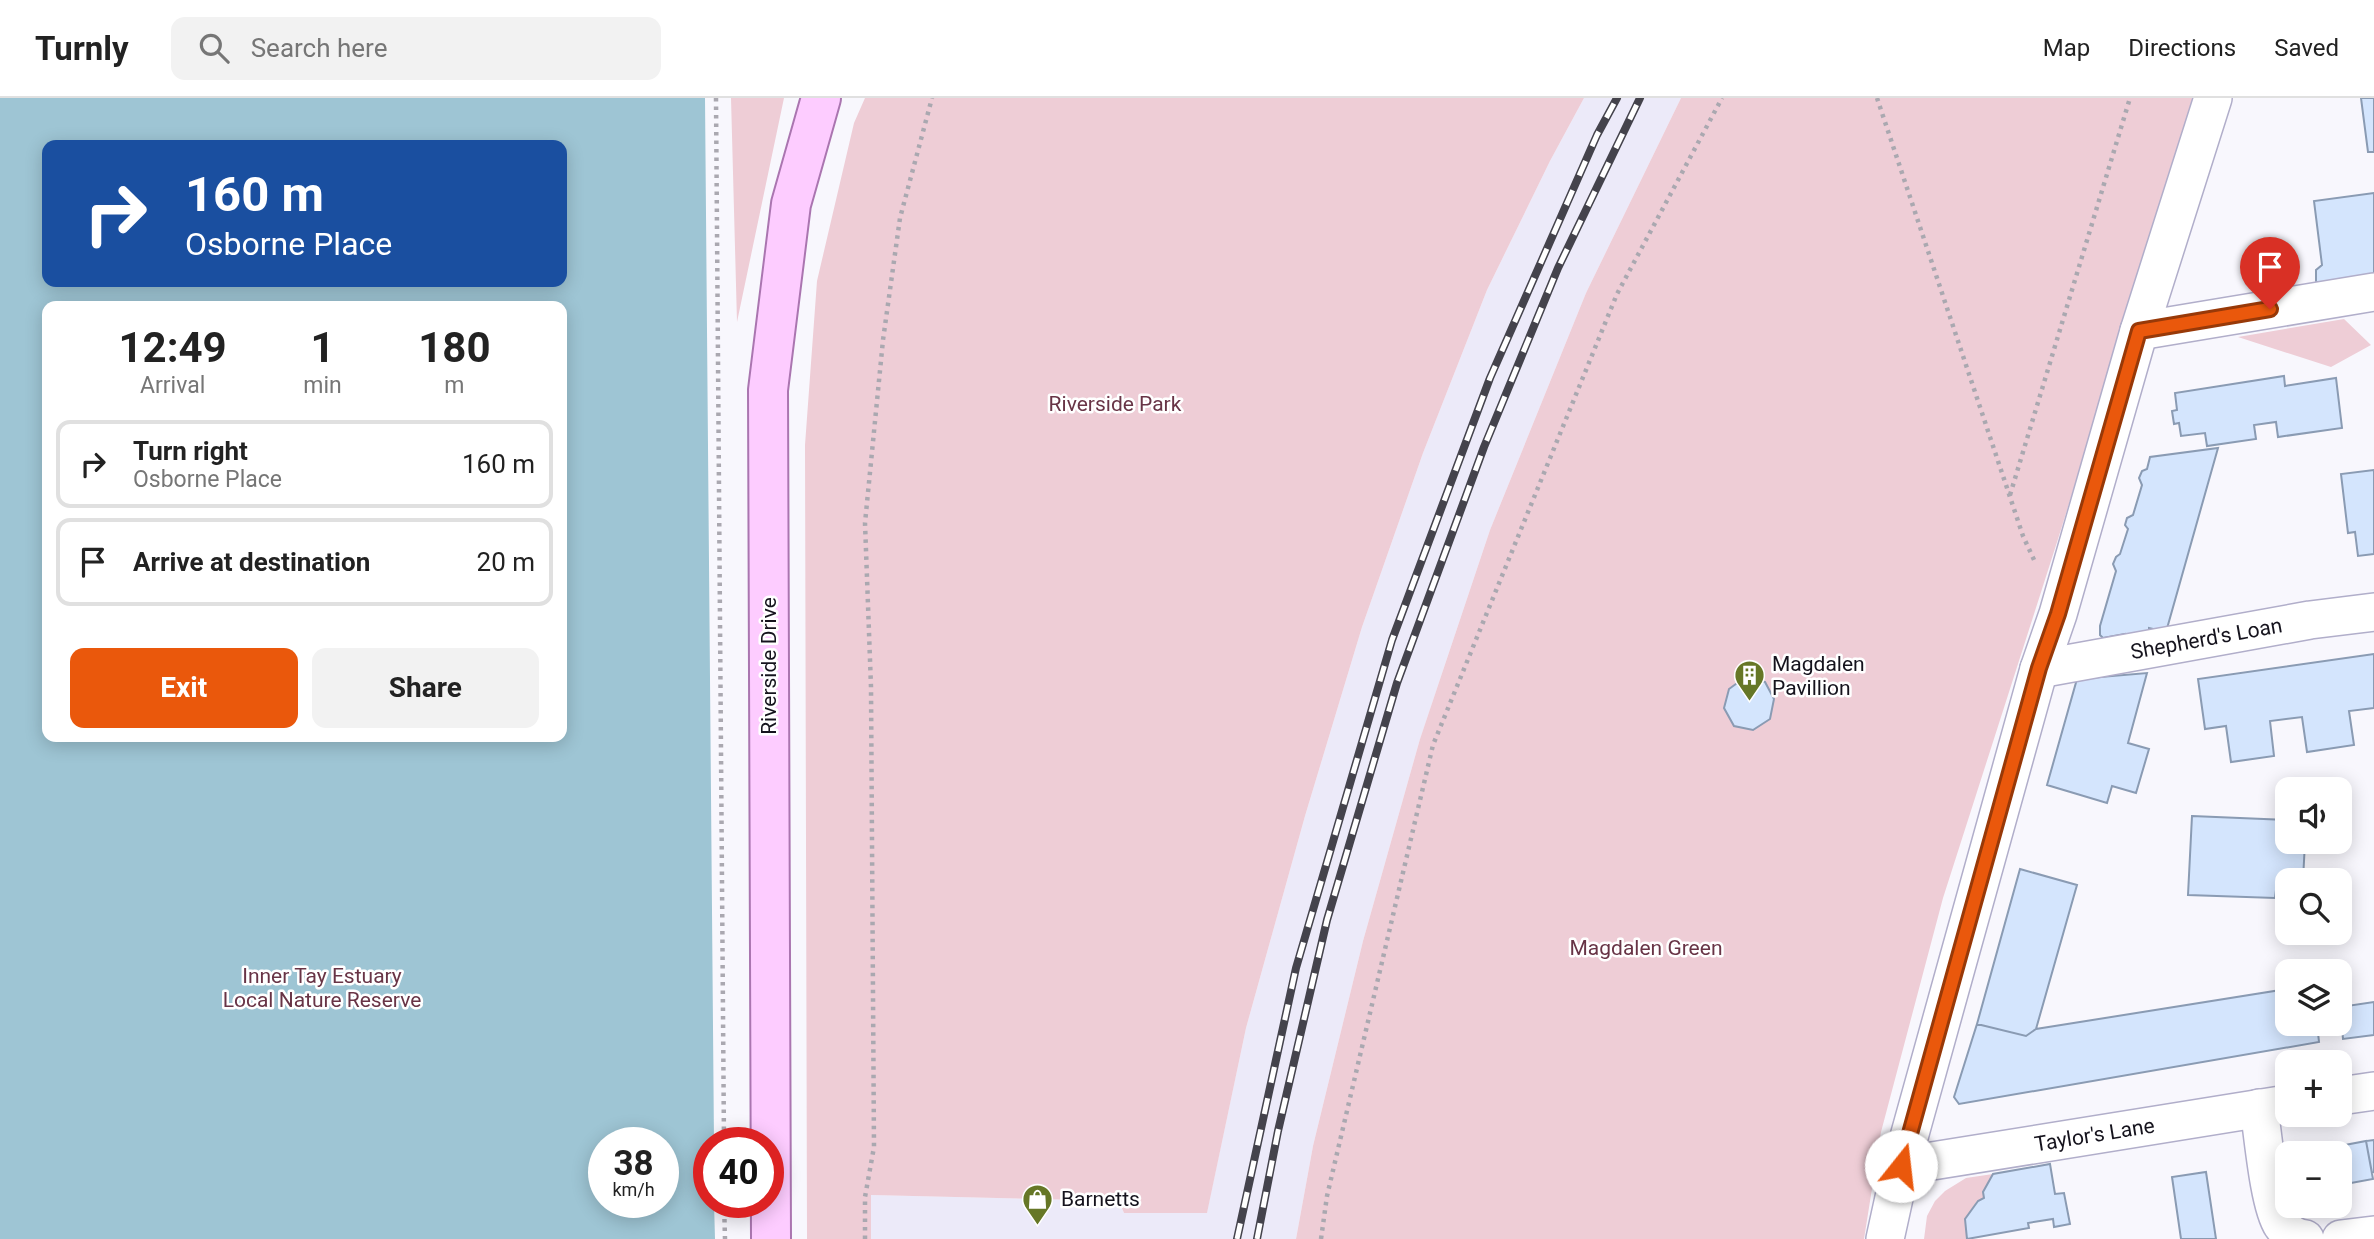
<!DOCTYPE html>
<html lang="en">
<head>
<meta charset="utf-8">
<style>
  body { margin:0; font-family:Roboto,sans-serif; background:#f2f2f2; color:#222; height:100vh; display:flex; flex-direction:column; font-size:26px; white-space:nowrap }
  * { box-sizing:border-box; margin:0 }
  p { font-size:23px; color:#767676 }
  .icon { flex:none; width:38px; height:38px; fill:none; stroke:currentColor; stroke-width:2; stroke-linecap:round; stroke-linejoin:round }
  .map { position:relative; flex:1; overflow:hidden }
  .drawer { position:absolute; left:42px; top:203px; width:525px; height:441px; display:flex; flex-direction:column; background:#fff; border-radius:14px; box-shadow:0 4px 18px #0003 }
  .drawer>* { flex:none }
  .hud { position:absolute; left:42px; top:42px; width:525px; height:147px; border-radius:14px; box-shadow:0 4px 18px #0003; background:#1a4fa0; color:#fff; overflow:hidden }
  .tools { position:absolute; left:2275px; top:679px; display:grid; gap:14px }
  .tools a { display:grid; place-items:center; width:77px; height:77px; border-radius:14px; background:#fff; box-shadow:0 4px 18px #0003; font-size:35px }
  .speed { position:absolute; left:588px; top:1029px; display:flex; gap:14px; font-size:35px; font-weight:700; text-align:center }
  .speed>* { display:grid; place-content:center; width:91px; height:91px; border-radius:50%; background:#fff; box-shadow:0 4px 18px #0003; line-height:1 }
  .speed small { font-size:18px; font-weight:400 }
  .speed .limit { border:10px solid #d22; background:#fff; color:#111 }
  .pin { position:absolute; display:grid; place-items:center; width:60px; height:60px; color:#fff; margin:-72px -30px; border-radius:50% 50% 50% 0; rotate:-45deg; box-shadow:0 0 7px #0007 }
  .pin .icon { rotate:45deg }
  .me { position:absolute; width:77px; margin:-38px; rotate:16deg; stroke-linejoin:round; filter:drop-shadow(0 0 5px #0008) }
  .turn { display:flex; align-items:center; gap:24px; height:147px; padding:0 28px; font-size:32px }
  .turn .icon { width:91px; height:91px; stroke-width:2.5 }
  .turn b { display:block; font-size:49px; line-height:60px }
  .eta { display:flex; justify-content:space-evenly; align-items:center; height:119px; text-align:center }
  .eta b { font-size:42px; font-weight:700; line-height:49px }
  .action { display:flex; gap:14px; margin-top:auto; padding:14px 28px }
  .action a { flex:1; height:80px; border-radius:14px; background:#ea580c; color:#fff; font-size:28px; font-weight:700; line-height:80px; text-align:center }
  .action a+a { background:#f2f2f2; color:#222 }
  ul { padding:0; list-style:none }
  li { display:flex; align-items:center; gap:21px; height:88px; margin:0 14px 10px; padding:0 14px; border:4px solid #e0e0e0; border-radius:14px }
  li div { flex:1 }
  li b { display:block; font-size:26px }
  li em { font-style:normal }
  header { display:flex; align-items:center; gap:42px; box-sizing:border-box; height:98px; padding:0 35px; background:#fff; border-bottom:2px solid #e0e0e0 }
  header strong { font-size:33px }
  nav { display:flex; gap:38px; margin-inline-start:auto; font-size:24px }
  .search { width:490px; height:63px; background:#f2f2f2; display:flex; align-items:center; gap:18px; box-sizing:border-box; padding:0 24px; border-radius:14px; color:#767676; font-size:26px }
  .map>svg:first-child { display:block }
  .built { fill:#eceaf9 }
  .green { fill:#eecdd6 }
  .water { fill:#9ec5d4; fill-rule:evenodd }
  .building { fill:#d4e5fd; stroke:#8a9bb3; stroke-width:2 }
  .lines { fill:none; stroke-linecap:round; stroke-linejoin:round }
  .minor-casing { stroke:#b1aeca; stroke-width:40 }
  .major-casing { stroke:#aa75b0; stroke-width:42 }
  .path { stroke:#aaa8b0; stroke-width:4.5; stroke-dasharray:3.5 5; stroke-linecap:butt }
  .minor { stroke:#fff; stroke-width:37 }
  .major { stroke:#fdccff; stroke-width:38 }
  .rail-casing { stroke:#44434c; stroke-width:8 }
  .rail { stroke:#fff; stroke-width:5; stroke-dasharray:16; stroke-linecap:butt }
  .route-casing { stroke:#983908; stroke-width:18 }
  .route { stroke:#ea580c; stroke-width:12 }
  .labels { text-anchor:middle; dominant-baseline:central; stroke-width:5; stroke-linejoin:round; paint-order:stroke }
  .park-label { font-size:21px; fill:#683446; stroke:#fff }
  .street-label { font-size:21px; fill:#15131d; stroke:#fff }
  .poi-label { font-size:21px; fill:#15131d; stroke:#fff; text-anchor:start }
</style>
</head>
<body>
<header>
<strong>Turnly</strong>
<div class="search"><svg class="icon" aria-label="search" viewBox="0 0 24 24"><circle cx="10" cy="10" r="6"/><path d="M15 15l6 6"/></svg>Search here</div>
<nav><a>Map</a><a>Directions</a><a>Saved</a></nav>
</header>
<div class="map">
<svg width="2374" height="1141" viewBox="0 0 2374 1141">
  <rect width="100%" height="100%" fill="#f8f7fd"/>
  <path class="built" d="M1584 0H1681L1586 195 1490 432 1420 641 1363 843 1313 1048 1296 1141H871V1097L1119 1103 1124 1115 1207 1114 1246 930 1305 718 1362 529 1423 355 1487 192 1550 63Z"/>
  <path class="green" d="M731 0H784L737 224Z
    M865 0H1584L1550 63 1487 192 1423 355 1362 529 1305 718 1246 930 1207 1115H1124L1119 1103 871 1097V1141H807L805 347 817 183 854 25Z
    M1681 0H2195L2058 441 1943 800 1881 1034 1864 1141H1296L1313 1048 1363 843 1420 641 1490 432 1586 195Z
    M2344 221 2371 247 2331 269 2238 239Z
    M1993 1076 1983 1094 1984 1100 1977 1103 1965 1121 1967 1141H1924L1927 1118 1935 1103 1945 1093 1966 1080Z"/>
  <path class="water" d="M0 0H705L714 1045H709V1104H714L715 1141H0ZM47 47H562V184H47ZM47 208H562V639H47ZM604 1045H663V1104H604Z"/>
  <path class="building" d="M2361 0H2374V54H2368Z
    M2374 95V181L2323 188 2316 183V172L2322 167 2314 103Z
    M2284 278 2285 288 2336 280 2342 330 2278 339 2276 324 2254 327 2256 341 2207 348 2205 335 2181 338 2179 325 2174 326 2172 313 2177 312 2175 295Z
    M2218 350 2166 534 2149 530V536L2126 541 2125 536 2103 540 2100 537V528L2116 473 2113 466 2116 459 2120 456 2128 431 2125 427 2127 420 2133 417 2142 387 2139 380 2142 373 2147 371 2150 359Z
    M2374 372V456L2358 458 2355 434 2348 435 2341 376Z
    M2374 556V610L2349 613 2354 647 2307 654 2302 619 2270 623 2274 658 2231 664 2226 628 2205 631 2198 581Z
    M2147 575 2128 645 2149 651 2136 695 2112 688 2107 705 2047 687 2077 581Z
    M1744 580 1765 584 1774 601 1770 621 1753 632 1734 628 1724 610 1729 591Z
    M2192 718 2287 722V744H2305L2303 782H2287V793L2276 792 2275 800 2188 797Z
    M2020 771 2077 787 2036 931 2026 938 1977 926Z
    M2287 891V926H2317L2319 944 1959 1006 1954 999 1977 926 2026 938 2036 931Z
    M2374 904V937L2343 941 2340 909Z
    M2374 1042V1074L2372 1075 2366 1043Z
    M2366 1043 2373 1081 2340 1087V1055H2303Z
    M2050 1066 2055 1096 2064 1095 2070 1126 2054 1129 2053 1121 2028 1125 2029 1130 1967 1141 1965 1121 1978 1103 1984 1100 1983 1094 1993 1076Z
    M2206 1074 2216 1141H2181L2172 1079Z"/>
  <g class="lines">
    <defs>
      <g id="minor">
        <path d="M2139 233 2374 194"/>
        <path id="s1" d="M2039 571 2310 522 2374 514"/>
        <path d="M2340 998 2374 993"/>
        <path d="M2259 1010C2263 1037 2269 1108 2282 1127 2288 1135 2296 1140 2305 1141"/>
        <path id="s2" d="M1901 1068 2287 1006"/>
        <path d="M1885 1141 1901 1068 2039 571 2058 516 2139 233 2213 0"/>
        <path d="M2341 1141 2374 1137"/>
      </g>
      <path id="major" d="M771 1141 768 292 791 106 821 0"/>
    </defs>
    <use href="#minor" class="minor-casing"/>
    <use href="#major" class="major-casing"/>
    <path class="path" d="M716 0 724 1045
      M1877 0 2023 438 2035 464
      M2010 397 2130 0
      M724 1104 725 1141
      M865 1141V1099L874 1049 871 589 865 425 883 242 900 120 932 0
      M1321 1141 1327 1098 1433 647 1617 196 1722 0"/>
    <use href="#minor" class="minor"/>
    <use href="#major" class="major"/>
    <defs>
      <path id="rail" d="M1237 1141 1296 870 1392 542 1490 280 1597 37 1617 0
        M1257 1141 1278 1033 1327 822 1397 585 1484 349 1558 170 1640 0"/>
    </defs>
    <use href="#rail" class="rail-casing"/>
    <use href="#rail" class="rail"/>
  </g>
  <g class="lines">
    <defs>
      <path id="route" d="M1901 1068 2039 570 2058 516 2139 233 2270 211"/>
    </defs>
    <use href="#route" class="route-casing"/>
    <use href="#route" class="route"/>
  </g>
  <defs>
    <symbol id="building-pin" viewBox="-11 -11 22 30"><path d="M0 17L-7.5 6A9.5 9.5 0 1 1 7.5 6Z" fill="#667726" stroke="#fff"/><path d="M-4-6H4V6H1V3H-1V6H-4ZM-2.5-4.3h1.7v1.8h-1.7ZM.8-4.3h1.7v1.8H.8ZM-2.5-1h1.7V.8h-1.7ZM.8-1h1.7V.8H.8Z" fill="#fff"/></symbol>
    <symbol id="shop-pin" viewBox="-11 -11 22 30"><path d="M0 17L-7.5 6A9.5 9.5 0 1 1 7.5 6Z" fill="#667726" stroke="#fff"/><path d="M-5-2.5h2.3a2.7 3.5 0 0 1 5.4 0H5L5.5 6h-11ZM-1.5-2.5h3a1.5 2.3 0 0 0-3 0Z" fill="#fff"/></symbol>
  </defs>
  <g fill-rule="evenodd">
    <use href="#building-pin" x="1732" y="560" width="35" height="47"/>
    <use href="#shop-pin" x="1020" y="1084" width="35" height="47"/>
  </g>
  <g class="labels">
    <g class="park-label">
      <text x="1115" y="306">Riverside Park</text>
      <text x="1646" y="850">Magdalen Green</text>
      <text x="322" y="878">Inner Tay Estuary<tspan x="322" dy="24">Local Nature Reserve</tspan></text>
    </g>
    <g class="street-label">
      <text stroke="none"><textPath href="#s1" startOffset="170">Shepherd's Loan</textPath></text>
      <text transform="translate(769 568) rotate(-90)">Riverside Drive</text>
      <text stroke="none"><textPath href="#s2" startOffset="196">Taylor's Lane</textPath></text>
    </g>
    <g class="poi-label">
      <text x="1772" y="566">Magdalen<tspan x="1772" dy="24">Pavillion</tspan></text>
      <text x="1061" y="1101">Barnetts</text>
    </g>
  </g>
</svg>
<div class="tools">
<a><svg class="icon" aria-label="sound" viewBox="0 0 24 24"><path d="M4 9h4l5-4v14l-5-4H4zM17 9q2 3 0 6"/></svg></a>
<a><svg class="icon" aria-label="search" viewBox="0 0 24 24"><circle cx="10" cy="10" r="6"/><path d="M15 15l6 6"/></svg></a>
<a><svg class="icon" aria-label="layers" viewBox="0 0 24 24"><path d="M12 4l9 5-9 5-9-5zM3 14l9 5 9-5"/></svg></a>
<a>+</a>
<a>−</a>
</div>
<div class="speed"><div>38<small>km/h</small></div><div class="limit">40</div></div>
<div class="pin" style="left:2270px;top:211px;background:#d93025"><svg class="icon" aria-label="arrive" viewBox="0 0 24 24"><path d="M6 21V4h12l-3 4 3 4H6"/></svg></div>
<svg class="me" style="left:1901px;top:1068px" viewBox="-20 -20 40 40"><circle r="19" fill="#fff"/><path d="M0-13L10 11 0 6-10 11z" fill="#ea580c"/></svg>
<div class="hud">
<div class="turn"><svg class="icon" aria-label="right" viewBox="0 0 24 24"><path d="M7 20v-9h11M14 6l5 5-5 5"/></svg><div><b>160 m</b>Osborne Place</div></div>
</div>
<section class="drawer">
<div class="eta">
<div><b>12:49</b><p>Arrival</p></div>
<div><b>1</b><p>min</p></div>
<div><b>180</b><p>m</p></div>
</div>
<ul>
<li><svg class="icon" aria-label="right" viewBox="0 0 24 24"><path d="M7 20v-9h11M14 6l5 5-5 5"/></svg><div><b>Turn right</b><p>Osborne Place</p></div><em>160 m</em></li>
<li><svg class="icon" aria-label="arrive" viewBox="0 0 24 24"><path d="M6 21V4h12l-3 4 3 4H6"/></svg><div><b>Arrive at destination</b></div><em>20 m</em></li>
</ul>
<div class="action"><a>Exit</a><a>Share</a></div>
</section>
</div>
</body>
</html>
